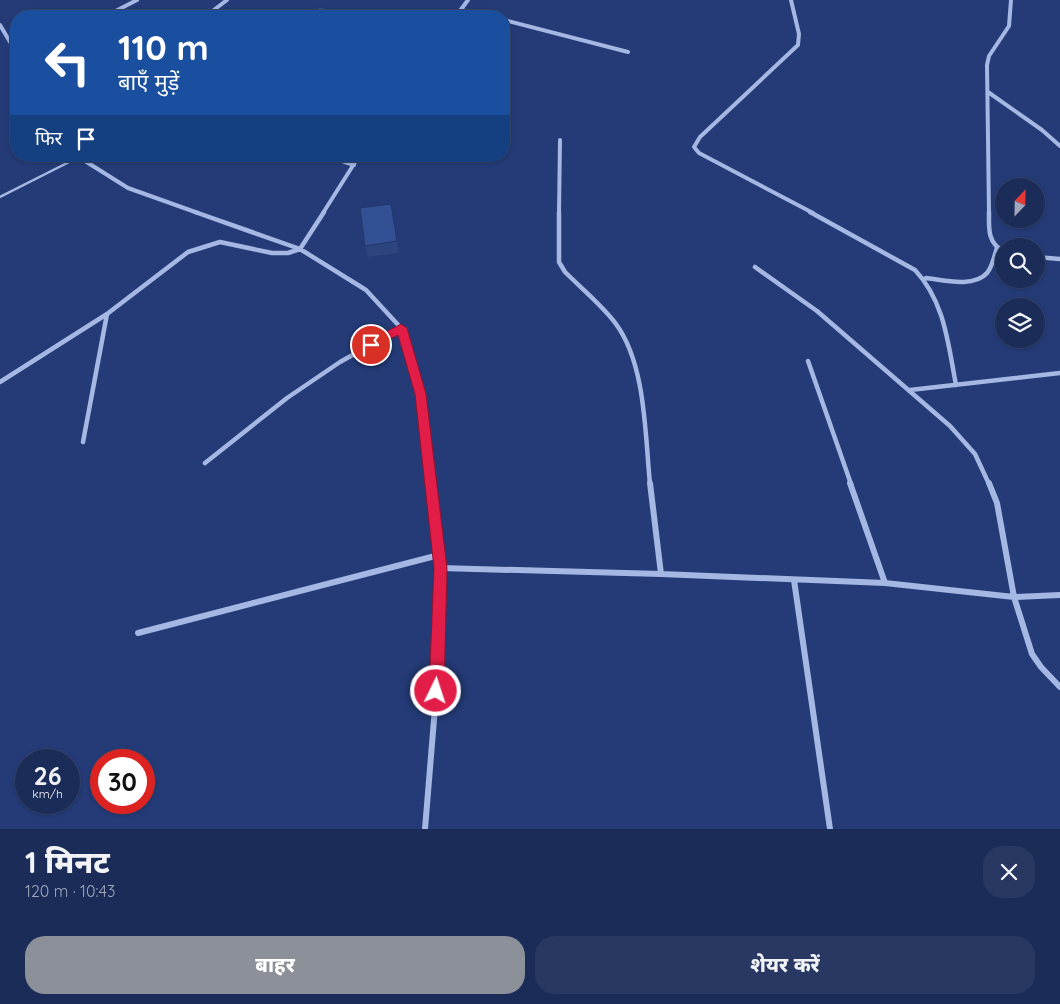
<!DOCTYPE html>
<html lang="hi">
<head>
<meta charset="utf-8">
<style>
  body { margin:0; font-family:Quicksand,"Noto Sans Devanagari",sans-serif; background:#283862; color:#f1f3f6; height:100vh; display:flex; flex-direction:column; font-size:19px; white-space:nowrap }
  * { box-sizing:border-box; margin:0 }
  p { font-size:16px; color:#a0a7ba }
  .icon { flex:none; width:28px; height:28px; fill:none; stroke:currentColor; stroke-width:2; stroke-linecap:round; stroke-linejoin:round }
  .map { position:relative; height:829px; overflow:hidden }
  .panel { display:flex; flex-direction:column; background:#1b2c59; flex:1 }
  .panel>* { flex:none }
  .guide { position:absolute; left:10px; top:10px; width:500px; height:152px; border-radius:20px; box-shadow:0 1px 4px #0004,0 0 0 1px #39486f; background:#1a4fa0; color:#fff; overflow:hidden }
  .needle { width:32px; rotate:22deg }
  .fabs { position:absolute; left:995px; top:178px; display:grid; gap:10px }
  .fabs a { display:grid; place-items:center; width:50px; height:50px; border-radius:50%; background:#1b2c59; box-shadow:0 1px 4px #0004,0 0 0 1px #39486f; font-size:25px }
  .speed { position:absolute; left:15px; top:749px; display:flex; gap:10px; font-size:25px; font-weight:700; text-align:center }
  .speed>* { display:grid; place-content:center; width:65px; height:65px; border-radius:50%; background:#1b2c59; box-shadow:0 1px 4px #0004,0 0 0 1px #39486f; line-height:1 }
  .speed small { font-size:12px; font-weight:400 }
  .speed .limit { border:8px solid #d22; background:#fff; color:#111 }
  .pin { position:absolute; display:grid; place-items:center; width:42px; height:42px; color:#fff; margin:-21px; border:2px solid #fff; border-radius:50%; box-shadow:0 1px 5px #0007 }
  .me { position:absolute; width:55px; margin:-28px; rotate:4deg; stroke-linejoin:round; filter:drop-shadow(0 0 4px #0008) }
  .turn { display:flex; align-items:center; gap:18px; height:105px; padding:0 25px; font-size:22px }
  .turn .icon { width:65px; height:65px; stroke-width:2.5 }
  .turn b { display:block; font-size:35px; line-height:42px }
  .then { display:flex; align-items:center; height:48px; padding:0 25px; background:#0003; gap:10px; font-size:19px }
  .round { display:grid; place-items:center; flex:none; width:52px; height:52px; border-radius:20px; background:#283862 }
  .overview { display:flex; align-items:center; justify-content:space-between; height:85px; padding:0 25px }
  h1 { font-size:30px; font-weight:800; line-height:38px }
  .primary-button { display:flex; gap:10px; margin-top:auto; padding:10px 25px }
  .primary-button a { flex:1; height:58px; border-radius:20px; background:#8c9099; color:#fff; font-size:20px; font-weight:800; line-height:58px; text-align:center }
  .primary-button a+a { background:#283862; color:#f1f3f6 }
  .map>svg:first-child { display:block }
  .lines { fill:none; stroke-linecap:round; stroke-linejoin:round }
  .service { stroke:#a5b7e3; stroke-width:2.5 }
  .minor-far2 { stroke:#a5b7e3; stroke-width:4 }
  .minor-far1 { stroke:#a5b7e3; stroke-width:4.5 }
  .minor { stroke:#a5b7e3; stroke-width:6 }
  .wall { fill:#2d457f }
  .building { fill:#345094; stroke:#243868 }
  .route { fill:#e11d48; stroke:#92132f }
</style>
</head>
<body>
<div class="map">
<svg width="1060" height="829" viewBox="0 0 1060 829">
  <rect width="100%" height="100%" fill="#243b77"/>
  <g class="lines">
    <path class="service" d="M0 197 79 157"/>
    <path class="minor-far2" d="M791 0 799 34 798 45 700 137 694 147 699 153 813 213
      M461 10 488 16
      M293 13 306 16
      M106 16 137 0
      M206 16 227 0
      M456 16 468 0
      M504 20 628 52
      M0 25 16 52
      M988 92 1042 130 1060 146
      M77 156 128 188 198 213
      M327 156 354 165
      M323 213 359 156
      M559 213 560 140
      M989 213 987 65 989 56 1009 26 1011 0"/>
    <path class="minor-far1" d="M195 212 300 249 366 290 401 328 421 394 431 484
      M559 212V262L565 272C580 287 604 307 616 324 646 365 645 435 650 484
      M810 212 915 270C945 302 948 344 956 385
      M989 212C989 227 987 244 1004 251
      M1036 257 1060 259
      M755 267 817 311 950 426 975 454 989 484
      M926 278C943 280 974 288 987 273 993 266 994 256 997 248
      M808 361 851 484
      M0 382 107 314 188 252 220 242 272 253H288L300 249 324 212
      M910 390 1060 373
      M83 442 107 314
      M205 463 287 398 340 362 401 328"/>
    <path class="minor" d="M650 483 661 574 885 583 850 483
      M989 483 997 503 1014 597 1032 654 1041 667 1060 687
      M440 568 661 574
      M794 580 830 829
      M885 583 1014 597 1060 595
      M138 633 439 555
      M425 829 438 671 440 568 431 483"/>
  </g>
  <path class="wall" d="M393 215 399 253 368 257 365 246Z"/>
  <path class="building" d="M320 7 353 16H310Z
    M391 204 397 241 365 246 360 208Z"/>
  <path class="route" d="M401 324 407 328 426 394 447 568 444 691 441 696 436 698 432 696 429 691 434 568 415 394 398 335 371 349 366 345 367 342Z"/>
</svg>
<div class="fabs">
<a><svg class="needle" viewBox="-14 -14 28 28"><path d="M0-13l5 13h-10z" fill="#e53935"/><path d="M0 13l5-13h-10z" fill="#a0a7ba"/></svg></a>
<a><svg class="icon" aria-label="search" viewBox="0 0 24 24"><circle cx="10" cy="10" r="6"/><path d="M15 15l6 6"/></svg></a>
<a><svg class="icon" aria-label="layers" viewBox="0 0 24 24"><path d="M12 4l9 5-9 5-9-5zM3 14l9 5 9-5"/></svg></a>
</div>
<div class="speed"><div>26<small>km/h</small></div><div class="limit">30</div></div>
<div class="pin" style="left:371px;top:345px;background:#d93025"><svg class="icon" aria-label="arrive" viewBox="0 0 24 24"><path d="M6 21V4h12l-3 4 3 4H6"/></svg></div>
<svg class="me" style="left:436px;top:691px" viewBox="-20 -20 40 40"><circle r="17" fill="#e11d48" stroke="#fff" stroke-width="3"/><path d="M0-11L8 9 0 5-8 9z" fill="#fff"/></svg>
<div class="guide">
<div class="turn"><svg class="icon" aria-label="left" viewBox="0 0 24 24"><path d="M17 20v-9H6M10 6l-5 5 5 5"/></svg><div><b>110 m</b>बाएँ मुड़ें</div></div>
<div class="then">फिर<svg class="icon" aria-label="arrive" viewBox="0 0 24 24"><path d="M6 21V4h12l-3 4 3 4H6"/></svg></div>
</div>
</div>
<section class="panel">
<div class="overview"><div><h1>1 मिनट</h1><p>120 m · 10:43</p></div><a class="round"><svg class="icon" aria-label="close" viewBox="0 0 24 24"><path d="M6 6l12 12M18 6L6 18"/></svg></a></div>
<div class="primary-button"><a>बाहर</a><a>शेयर करें</a></div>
</section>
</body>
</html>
